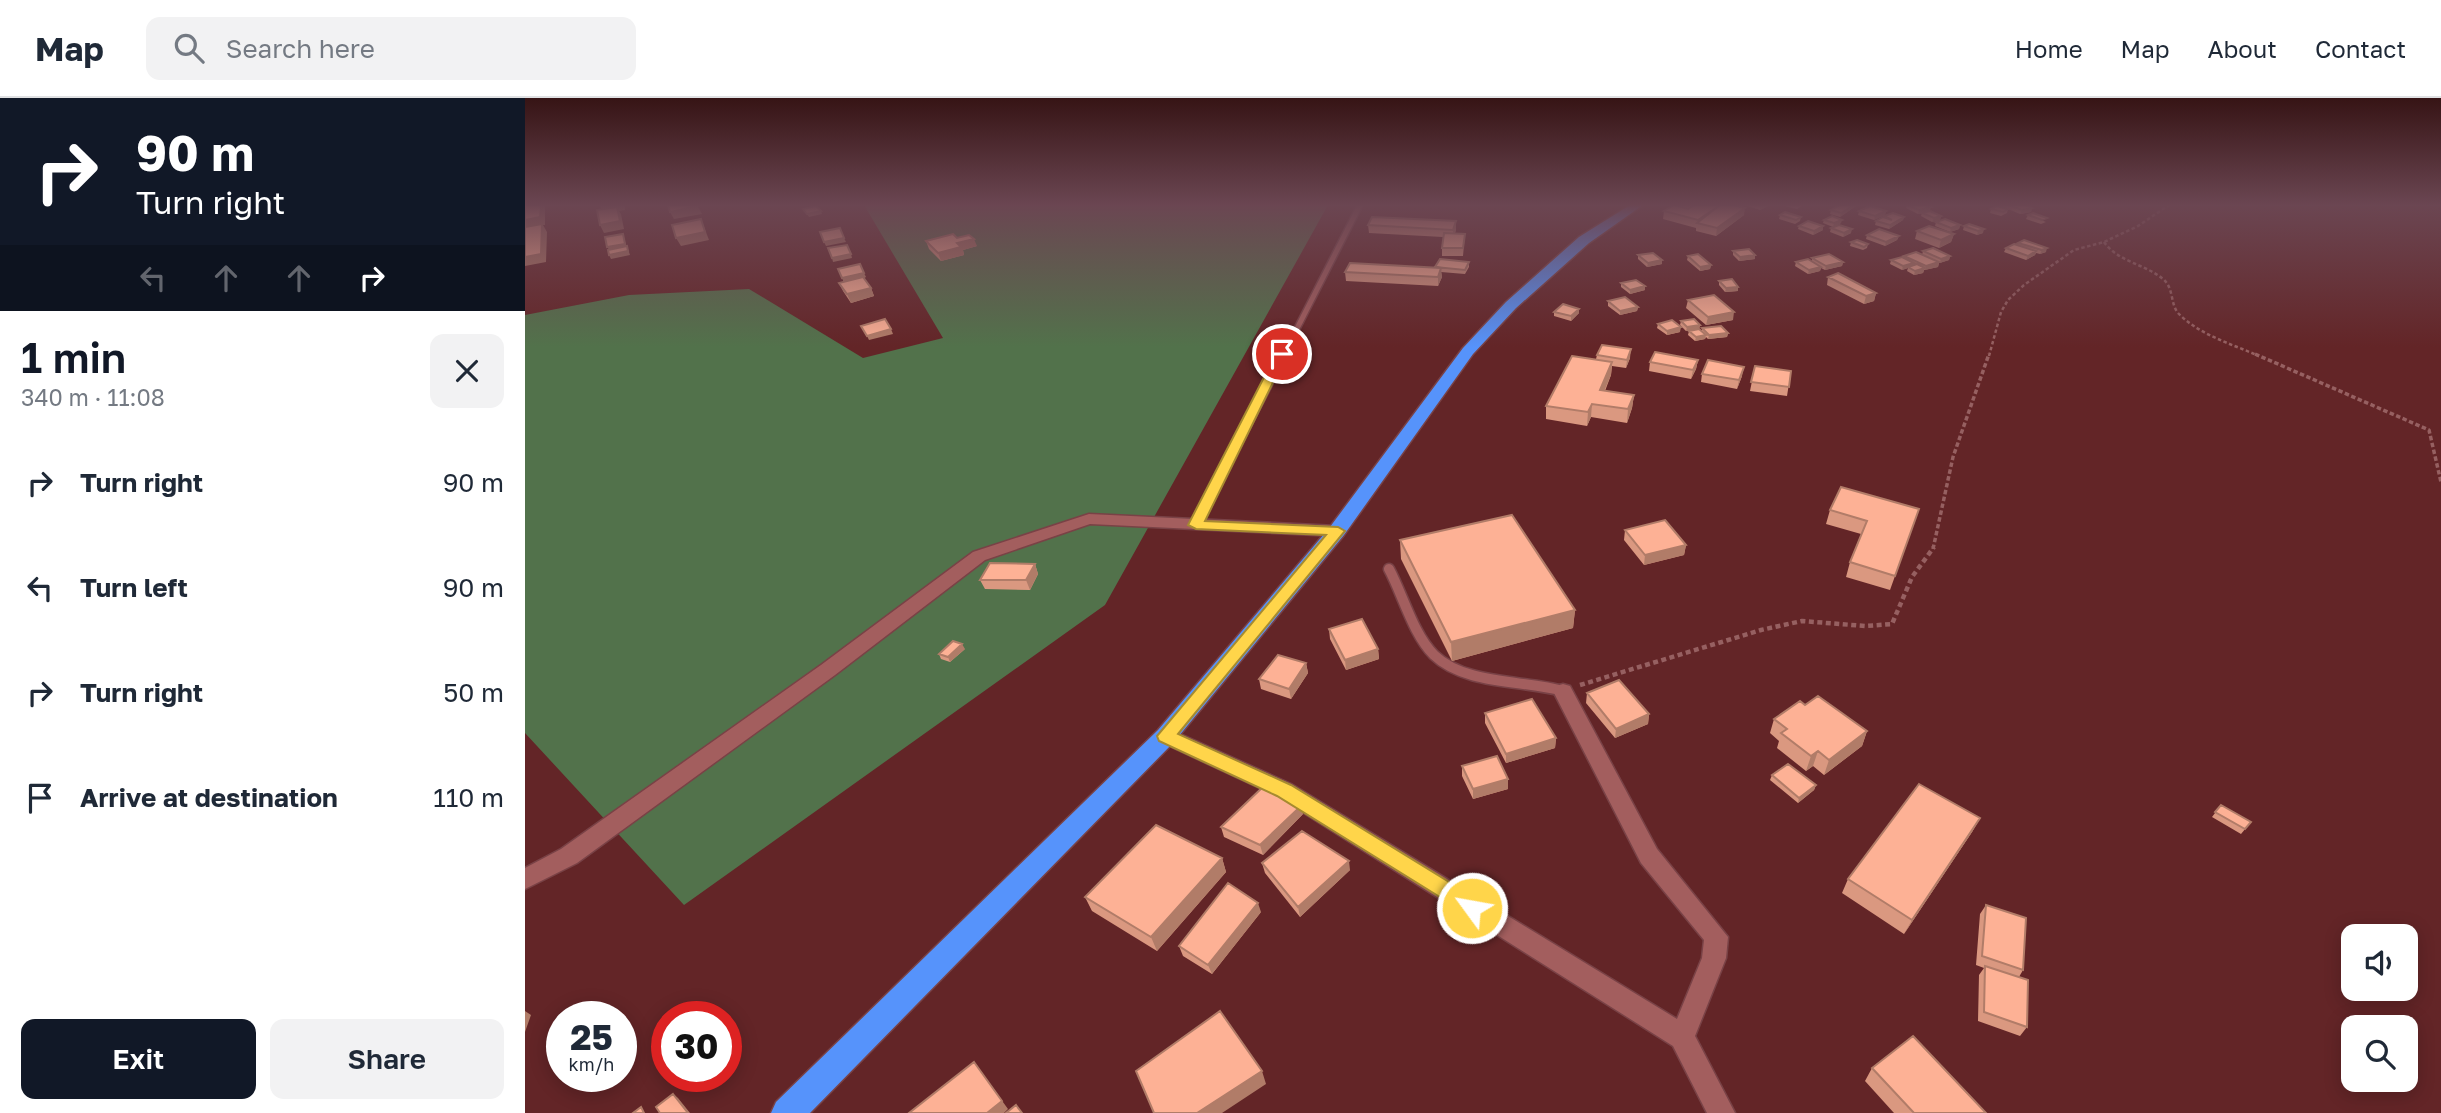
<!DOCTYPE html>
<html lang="en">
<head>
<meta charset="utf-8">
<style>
  body { margin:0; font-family:"Golos Text",sans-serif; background:#f2f2f3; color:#1f2937; height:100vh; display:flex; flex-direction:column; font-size:26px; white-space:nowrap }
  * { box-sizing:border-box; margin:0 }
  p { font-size:23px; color:#747a83 }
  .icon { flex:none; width:38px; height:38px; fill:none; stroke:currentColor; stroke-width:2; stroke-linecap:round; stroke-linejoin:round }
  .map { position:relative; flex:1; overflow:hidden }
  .side { display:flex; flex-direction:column; background:#fff; width:525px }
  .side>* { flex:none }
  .top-card { background:#111827; color:#fff; overflow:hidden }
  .controls { position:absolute; left:1816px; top:826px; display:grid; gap:14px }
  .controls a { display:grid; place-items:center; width:77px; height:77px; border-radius:14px; background:#fff; box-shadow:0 4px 18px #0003; font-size:35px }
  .speed { position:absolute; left:21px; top:903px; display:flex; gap:14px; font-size:35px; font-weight:700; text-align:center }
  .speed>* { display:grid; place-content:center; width:91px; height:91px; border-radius:50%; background:#fff; box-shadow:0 4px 18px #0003; line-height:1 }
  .speed small { font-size:18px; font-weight:400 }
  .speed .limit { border:10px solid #d22; background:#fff; color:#111 }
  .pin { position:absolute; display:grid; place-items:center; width:60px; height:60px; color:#fff; margin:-30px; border:4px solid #fff; border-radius:50%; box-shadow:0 2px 7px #0007 }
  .me { position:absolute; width:77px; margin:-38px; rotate:302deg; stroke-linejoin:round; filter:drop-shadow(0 0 5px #0008) }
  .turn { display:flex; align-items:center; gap:24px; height:147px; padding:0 21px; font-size:32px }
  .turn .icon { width:91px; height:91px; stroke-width:2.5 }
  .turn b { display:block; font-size:49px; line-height:60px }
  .lanes { display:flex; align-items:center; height:66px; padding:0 21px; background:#0003; justify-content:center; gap:35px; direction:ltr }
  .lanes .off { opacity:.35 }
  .round { display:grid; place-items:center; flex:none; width:74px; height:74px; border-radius:14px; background:#f2f2f3 }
  .head { display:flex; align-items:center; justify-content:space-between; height:119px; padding:0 21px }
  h1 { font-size:42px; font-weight:600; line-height:52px; color:#111827 }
  .primary-button { display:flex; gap:14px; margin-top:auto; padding:14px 21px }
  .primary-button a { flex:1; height:80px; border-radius:14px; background:#111827; color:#fff; font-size:28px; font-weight:600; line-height:80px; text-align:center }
  .primary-button a+a { background:#f2f2f3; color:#1f2937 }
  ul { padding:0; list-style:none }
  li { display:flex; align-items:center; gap:21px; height:105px; padding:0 21px }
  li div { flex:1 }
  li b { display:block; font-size:26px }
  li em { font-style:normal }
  header { display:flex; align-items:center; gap:42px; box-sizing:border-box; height:98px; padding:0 35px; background:#fff; border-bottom:2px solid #e0e1e3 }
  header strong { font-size:33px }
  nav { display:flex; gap:38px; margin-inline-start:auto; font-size:24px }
  .search { width:490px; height:63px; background:#f2f2f3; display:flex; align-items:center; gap:18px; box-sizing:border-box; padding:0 24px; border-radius:14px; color:#747a83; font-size:26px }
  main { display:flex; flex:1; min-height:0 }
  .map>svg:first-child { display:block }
  .green { fill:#52724b }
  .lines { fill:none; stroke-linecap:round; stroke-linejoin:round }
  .lane-far2-casing { stroke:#794246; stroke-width:8 }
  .lane-far1-casing { stroke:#794246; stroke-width:10 }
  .lane-casing { stroke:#794246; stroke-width:13 }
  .street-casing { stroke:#794246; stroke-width:3 }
  .highway-casing { stroke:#794246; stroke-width:3 }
  .path-far2 { stroke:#966061; stroke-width:2.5; stroke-dasharray:3.5 2.5; stroke-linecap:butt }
  .path-far1 { stroke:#966061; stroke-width:3.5; stroke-dasharray:4.5 2.5; stroke-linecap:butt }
  .path { stroke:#966061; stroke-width:4.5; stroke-dasharray:5 3.5; stroke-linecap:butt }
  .lane-far2 { stroke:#a35e5e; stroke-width:5 }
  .lane-far1 { stroke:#a35e5e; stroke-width:7 }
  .lane { stroke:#a35e5e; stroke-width:10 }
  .street { fill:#a35e5e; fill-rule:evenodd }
  .highway { fill:#5693fb; fill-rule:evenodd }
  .wall { fill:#da9880 }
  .shaded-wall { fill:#b17c68 }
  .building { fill:#fdb195; stroke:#b17c68; stroke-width:2 }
  .route { fill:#ffd54a; stroke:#a68a30; stroke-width:2 }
</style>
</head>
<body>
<header>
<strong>Map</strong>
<div class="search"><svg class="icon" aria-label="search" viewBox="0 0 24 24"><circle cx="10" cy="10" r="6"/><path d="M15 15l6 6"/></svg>Search here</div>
<nav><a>Home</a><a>Map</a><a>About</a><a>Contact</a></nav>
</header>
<main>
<section class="side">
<div class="top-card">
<div class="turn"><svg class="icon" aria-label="right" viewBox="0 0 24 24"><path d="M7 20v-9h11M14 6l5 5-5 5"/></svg><div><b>90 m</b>Turn right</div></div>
<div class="lanes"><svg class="icon off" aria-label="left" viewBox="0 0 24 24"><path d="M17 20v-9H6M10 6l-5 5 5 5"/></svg><svg class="icon off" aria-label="ahead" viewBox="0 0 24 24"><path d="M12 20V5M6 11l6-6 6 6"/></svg><svg class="icon off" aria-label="ahead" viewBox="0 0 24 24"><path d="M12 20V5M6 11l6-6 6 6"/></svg><svg class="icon" aria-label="right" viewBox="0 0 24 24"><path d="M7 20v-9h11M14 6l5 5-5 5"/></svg></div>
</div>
<div class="head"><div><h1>1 min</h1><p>340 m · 11:08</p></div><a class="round"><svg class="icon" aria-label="close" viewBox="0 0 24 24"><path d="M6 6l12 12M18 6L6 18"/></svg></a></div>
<ul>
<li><svg class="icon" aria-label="right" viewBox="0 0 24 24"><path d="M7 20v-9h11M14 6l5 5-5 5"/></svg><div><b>Turn right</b></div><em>90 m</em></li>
<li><svg class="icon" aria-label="left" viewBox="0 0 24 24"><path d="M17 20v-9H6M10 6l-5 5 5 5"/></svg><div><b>Turn left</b></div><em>90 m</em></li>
<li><svg class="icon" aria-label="right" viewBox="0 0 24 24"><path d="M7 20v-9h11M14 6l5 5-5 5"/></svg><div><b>Turn right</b></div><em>50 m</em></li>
<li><svg class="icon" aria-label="arrive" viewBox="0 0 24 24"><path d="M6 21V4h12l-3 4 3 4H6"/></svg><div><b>Arrive at destination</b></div><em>110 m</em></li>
</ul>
<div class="primary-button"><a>Exit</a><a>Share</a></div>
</section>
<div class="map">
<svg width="1916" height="1015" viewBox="0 0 1916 1015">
  <rect width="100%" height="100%" fill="#632527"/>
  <path class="green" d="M339 107H803L580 507 159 807 0 635V217L104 197 224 191 338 260 418 240Z"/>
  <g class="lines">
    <defs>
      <path id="lane-far2" d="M758 258 835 107"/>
      <path id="lane-far1" d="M671 427 759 256"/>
      <path id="lane" d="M864 471C878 497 888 536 909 557 940 587 999 582 1038 593"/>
      <path id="street" d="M564 416 812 428 820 433 812 438 565 426 460 462 310 577 52 765 0 791V770L36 751 296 567 448 454Z
        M1038 586 1045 588 1132 751 1203 839 1201 860 1170 938 1210 1015H1182L1148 948 752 698 634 643 631 638 634 633 641 630 648 633 766 686 1152 921 1177 860 1179 842 1116 765 1028 593 1031 588Z"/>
      <path id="highway" d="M1105 107H1118L1064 145 991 210 948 256 819 437 649 644 285 1015H246L251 1004 633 632 805 429 938 250 981 204 1054 139Z"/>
    </defs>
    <use href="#lane-far2" class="lane-far2-casing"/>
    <use href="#lane-far1" class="lane-far1-casing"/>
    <use href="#lane" class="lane-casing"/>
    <use href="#street" class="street-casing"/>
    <use href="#highway" class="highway-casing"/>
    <path class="path-far2" d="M1579 144C1593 164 1620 166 1638 181 1649 190 1645 205 1653 215 1674 237 1707 246 1734 258
      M1464 258 1476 214 1483 202 1499 187 1549 152 1579 144 1613 128 1644 107"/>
    <path class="path-far1" d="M1730 256 1904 332 1916 384
      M1408 451 1428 359 1464 256"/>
    <path class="path" d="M1055 587 1236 532 1277 523 1340 528 1367 526 1387 479 1409 449"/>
    <use href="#lane-far2" class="lane-far2"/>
    <use href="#lane-far1" class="lane-far1"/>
    <use href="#lane" class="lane"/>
    <use href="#street" class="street"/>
    <use href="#highway" class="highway"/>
  </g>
  <path class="wall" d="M947 107H965V108Z
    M1159 107H1214L1212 108 1219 117 1191 138 1171 133V130L1138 121 1139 113 1158 109Z
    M1220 107H1244L1243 108 1235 112Z
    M1260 107H1277V108L1272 111 1260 108Z
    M1315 107H1331V108L1315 119 1305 116 1306 112Z
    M1382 107 1405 113 1416 118 1415 122 1407 124 1396 118 1397 115 1393 116 1381 110Z
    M1479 107H1501L1507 110 1506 114 1495 116 1483 111 1482 115 1476 118 1465 115 1466 111 1478 109Z
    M1334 113H1361L1360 117 1349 122 1333 117Z
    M1255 117 1276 119 1275 123 1270 126 1254 121Z
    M1503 117 1521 124 1516 126 1501 121Z
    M1359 118 1379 119 1378 122 1364 131 1350 127 1351 123 1359 120Z
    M1299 122 1316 125 1308 129 1298 125Z
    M1411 124 1435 127 1434 131 1425 134 1410 128Z
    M843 127 931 131 930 136H940L938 158H917V150L918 139 844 135Z
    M1274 128H1298V132L1288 137 1273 131Z
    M1439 128 1458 135 1452 137 1438 132Z
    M1306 130 1326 135 1318 139 1305 134Z
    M1392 133 1429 136 1426 144 1414 150 1390 141Z
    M1342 137 1374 138 1372 142 1360 148 1341 141Z
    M432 140 452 148 438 152 439 157 416 163 404 151 401 143Z
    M1326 144 1343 146 1342 150 1338 152 1325 148Z
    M1493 145 1521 154 1515 156 1511 155 1510 157 1501 162 1479 154 1481 150 1492 147Z
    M1208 153 1230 161 1214 163 1208 157Z
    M1398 153 1425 158 1424 162 1414 165 1413 169 1399 172 1398 175 1389 177 1382 173 1383 170 1377 172 1365 166 1366 162 1378 160 1379 158 1397 157Z
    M1113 157 1137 162V166L1122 169 1113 161Z
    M1163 158 1186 167 1185 171 1175 173 1162 162Z
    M1287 160 1318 164 1317 168 1300 172 1296 170 1295 173 1283 176 1270 168 1271 164 1287 163Z
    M944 164V169L940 176 916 174 917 179 913 188 821 183 820 174 910 170V169Z
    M313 171 341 179 338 180 346 190 349 198 326 205 318 193 314 185 319 184Z
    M1303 179 1351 195 1349 203 1339 206 1302 187Z
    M1194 183 1213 193 1200 194 1194 187Z
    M1096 185 1120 188V192L1105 196 1096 189Z
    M1163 202 1208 222 1181 227 1161 210Z
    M1083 203 1113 209 1112 213 1095 217 1083 208Z
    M1054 211V215L1046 223 1029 218V214Z
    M1156 223 1175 227 1174 231 1177 233V230L1203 235 1202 239 1183 241 1181 239 1180 241 1170 243 1163 237 1164 233H1161L1155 227Z
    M1133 226 1155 234 1142 237 1132 230Z
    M1072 257 1105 260 1101 270 1087 268 1086 277 1080 293 1109 297 1107 310 1102 325 1066 319 1062 328 1021 321V308L1071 261Z
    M1173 262 1171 271 1166 281 1124 273 1125 264Z
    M1230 268 1266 273 1262 298 1225 293Z
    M1177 276 1217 278 1212 291 1176 284Z
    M1394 411 1365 492 1321 479 1325 464 1336 436 1301 426 1305 412Z
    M1100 432 1161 447 1159 457 1119 467 1099 442Z
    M875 442 1050 512 1048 530 927 563 876 461Z
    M510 466 513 476 505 492 460 491 455 482Z
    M804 531 853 551 854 561 821 572 805 541Z
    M440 551 425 564 416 561 414 556Z
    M781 565 783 575 766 601 736 591 734 581Z
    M1062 595 1124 616 1123 626 1090 640 1061 605Z
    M1280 607 1342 633 1337 648 1299 677 1288 668 1281 673 1252 650 1254 643 1245 635 1249 621Z
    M960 615 1031 640 1030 650 981 665 960 625Z
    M937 668 983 691 948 701 937 678Z
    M1247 677 1291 687 1289 692 1273 705 1245 682Z
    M1696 707 1726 724 1716 736 1687 719Z
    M778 716 738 757 699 739 696 729Z
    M1455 720 1447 734 1379 836 1317 795 1323 781Z
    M697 760 701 774 632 853 567 813 560 799Z
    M737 765 825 772 775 819 740 775Z
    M1461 807 1498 872 1494 879 1502 929 1495 938 1453 923 1454 877 1459 870 1451 867 1455 816Z
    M736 814 687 876 658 858 654 848Z
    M1347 970 1461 1015H1369L1340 983Z"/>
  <path class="shaded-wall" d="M16 107H20V127H18L22 134 21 164 0 168V122Z
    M82 107H106L100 108V112L94 113 96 116 99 131 79 135 75 127 79 115 75 108Z
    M172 107 177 116 149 121 145 114Z
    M1238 107H1244L1243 108 1235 112V108Z
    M1329 107H1331V108L1315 119 1316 115Z
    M1406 109 1405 113 1393 116 1394 112Z
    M1220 110 1219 117 1191 138 1192 130Z
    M1507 110 1506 114 1495 116 1497 112Z
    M296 113 297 116 284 119 282 116Z
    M1361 113 1360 117 1349 122 1350 118Z
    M1416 118 1415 122 1407 124 1409 120Z
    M1379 119 1378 122 1364 131 1365 127Z
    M176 121 184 142 156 148 151 140Z
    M1317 122 1316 125 1308 129 1309 125Z
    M931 123V131L928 140V132Z
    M1435 127 1434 131 1425 134 1426 130Z
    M1298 128V132L1288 137 1289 133Z
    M1327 131 1326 135 1318 139 1319 135Z
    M1459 131 1458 135 1452 137 1453 133Z
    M98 136 102 150 85 153 82 149Z
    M1429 136 1426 144 1414 150 1416 142Z
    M1374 138 1372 142 1360 148 1361 144Z
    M319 140 321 144 301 148 299 144Z
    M449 141 452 148 438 152 439 157 416 163 413 155 432 145Z
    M102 148 105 157 86 161 84 157Z
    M1522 150 1521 154 1515 156 1517 152Z
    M1511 153 1510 157 1501 162 1503 158Z
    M326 156 327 160 308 164 307 160Z
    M1230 157V161L1214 163 1215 159Z
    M1425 158 1424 162 1415 165 1416 161Z
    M1137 162V166L1122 169 1123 165Z
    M1318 164 1317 168 1300 172 1301 168Z
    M1414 164 1413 169 1400 172 1401 168Z
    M1389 165 1387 169H1383V170L1377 172 1378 168Z
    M1186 167 1185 171 1175 173V169Z
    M1296 169 1295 173 1283 176 1284 172Z
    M916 170 917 179 913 188V179Z
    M1400 170 1398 175 1389 177 1390 173Z
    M339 175 341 179 319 184 317 180Z
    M1120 188V192L1105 196V192Z
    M1213 189V193L1200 194 1201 190Z
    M346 190 349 198 326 205 322 196Z
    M1351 195 1349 203 1339 206 1341 198Z
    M1113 209 1112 213 1095 217V213Z
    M1054 211V215L1046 223V218Z
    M1209 214 1208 222 1181 227 1183 219Z
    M1175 227 1174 232 1161 233 1162 229Z
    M1156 229 1155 234 1142 237V233Z
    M366 231 368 236 344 242 342 238Z
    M1203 235 1202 239 1183 241 1184 237Z
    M1181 237 1180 241 1170 243 1171 239Z
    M1106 251 1105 260 1101 270 1102 262Z
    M1173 262 1171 271 1166 281 1168 272Z
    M1087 264 1086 277 1074 305 1075 292Z
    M1219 269 1217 278 1212 291 1214 282Z
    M1109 297 1107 310 1102 325 1103 311Z
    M1067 306 1066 319 1062 328 1063 314Z
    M1161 447 1159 457 1119 467 1120 457Z
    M510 466 513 476 505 492 501 482Z
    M1050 512 1048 530 927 563 926 544Z
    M437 546 440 551 425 564 423 559Z
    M853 551 854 561 821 572 820 562Z
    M781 565 783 575 766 601 764 591Z
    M1124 616 1123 626 1090 640 1091 631Z
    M1342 633 1337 648 1299 677 1304 662Z
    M1031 640 1030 650 981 665V656Z
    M1293 653 1288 668 1281 673 1286 658Z
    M983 681V691L948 701V691Z
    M1291 687 1289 692 1273 705 1274 700Z
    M777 707 778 716 738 757 735 747Z
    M1455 720 1447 734 1379 836 1387 822Z
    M697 760 701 774 632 853 626 839Z
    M824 763 825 772 775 819 773 809Z
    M733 805 736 814 687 876 683 867Z
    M0 913 6 917 0 934Z
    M449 964 483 1011 479 1015H462Z
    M737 973 741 986 697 1015H672Z
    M148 996 153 1000 165 1015H163Z"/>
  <path class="building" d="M0 107H16L15 119 0 122Z
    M143 107H172L173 108 145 114Z
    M1149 107 1163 111 1170 107H1208L1220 110 1192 130 1172 125 1195 107 1173 122 1139 113Z
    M1315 107H1329L1316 115 1306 112Z
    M1382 107H1400L1406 109 1394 112Z
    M1483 107H1501L1507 110 1497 112Z
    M291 108 296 113 282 116 278 111Z
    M1345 108 1361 113 1350 118 1334 113Z
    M1472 108 1483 111 1478 114 1466 111Z
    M92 109 95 123 75 127 72 112Z
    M1405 113 1416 118 1409 120 1397 115Z
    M1260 114 1276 119 1271 122 1255 117Z
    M1368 115 1379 119 1365 127 1351 123 1358 119 1367 122 1359 118Z
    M1508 115 1522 120 1517 122 1503 117Z
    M1307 118 1317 122 1309 125 1299 122Z
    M847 119 931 123 928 132 843 127Z
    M176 121 180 134 151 140 147 127Z
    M1420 121 1435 127 1426 130 1411 124Z
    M1283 123 1298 128 1289 133 1274 128Z
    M17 126 16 156 0 159V129Z
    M1444 126 1459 131 1453 133 1439 128Z
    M1314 127 1327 131 1319 135 1306 130Z
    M1404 128 1429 136 1416 142 1392 133Z
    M315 130 319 140 299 144 295 134Z
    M1354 131 1374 138 1361 144 1342 137Z
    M919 135 940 136 938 150H917Z
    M98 136 100 146 82 149 80 139Z
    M428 136 432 140 444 137 449 141 432 145 436 149 413 155 401 143Z
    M1332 142 1343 146 1339 149 1326 144Z
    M1499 142 1522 150 1517 152 1493 145Z
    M1489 146 1511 153 1503 158 1481 150Z
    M322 147 326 156 307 160 303 150Z
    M102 148 103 153 84 157 83 152Z
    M1408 150 1425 158 1416 161 1398 153Z
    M1224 151 1230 157 1215 159 1208 153Z
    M1391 154 1414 164 1401 168 1379 158Z
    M1128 155 1137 162 1123 165 1113 157Z
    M1173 156 1186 167 1175 169 1163 158Z
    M1304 156 1318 164 1301 168 1287 160Z
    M1377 159 1389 165 1378 168 1366 162Z
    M915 161 944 164 940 172 910 169Z
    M1283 161 1296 169 1284 172 1271 164Z
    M825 165 916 170 913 179 820 174Z
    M335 166 339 175 317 180 313 171Z
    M1392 166 1400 170 1390 173 1383 169Z
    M1313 175 1351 195 1341 198 1303 179Z
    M338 179 346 190 322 196 314 185Z
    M1207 181 1213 189 1201 190 1194 183Z
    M1111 182 1120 188 1105 192 1096 185Z
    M1189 197 1209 214 1183 219 1163 202Z
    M1100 199 1113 209 1095 213 1083 203Z
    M1038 206 1054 211 1046 218 1029 214Z
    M360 221 366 231 342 238 336 228Z
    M1169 221 1175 227 1162 229 1156 223Z
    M1147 222 1156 229 1142 233 1133 226Z
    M1196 228 1203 235 1184 237 1177 230Z
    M1174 231 1181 237 1171 239 1164 233Z
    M1077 247 1106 251 1102 262 1072 257Z
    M1130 254 1173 262 1168 272 1125 264Z
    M1047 258 1087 264 1075 292 1109 297 1103 311 1067 306 1063 314 1021 308Z
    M1183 262 1219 269 1214 282 1177 276Z
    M1230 268 1266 273 1264 289 1226 284Z
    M1316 389 1394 411 1370 478 1325 464 1342 423 1305 412Z
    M987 417 1050 512 926 544 875 442Z
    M1140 422 1161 447 1120 457 1100 432Z
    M465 465 510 466 501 482H455Z
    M837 521 853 551 820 562 804 531Z
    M428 543 437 546 423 559 414 556Z
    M753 557 781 565 764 591 734 581Z
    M1094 582 1124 616 1091 631 1062 595Z
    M1293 598 1342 633 1304 662 1293 653 1286 658 1256 635 1262 631 1249 621 1275 603 1280 607Z
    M1007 601 1031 640 981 656 960 615Z
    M972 658 983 681 948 691 937 668Z
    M1263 666 1291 687 1274 700 1247 677Z
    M1394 686 1455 720 1387 822 1323 781Z
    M740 687 777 707 735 747 696 729Z
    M1696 707 1726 724 1720 731 1690 714Z
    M631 727 697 760 626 839 560 799Z
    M777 733 824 763 773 809 737 765Z
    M703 785 733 805 683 867 654 848Z
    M1461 807 1501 820 1498 872 1457 858Z
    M1460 868 1503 882 1502 929 1459 914Z
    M695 913 737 973 672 1015H629L611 973Z
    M1388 938 1461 1015H1389L1347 970Z
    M449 964 477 1003 462 1015H384Z
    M148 996 163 1015H135L131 1009Z
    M491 1007 497 1015H481Z
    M116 1009 119 1015H108Z"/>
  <linearGradient id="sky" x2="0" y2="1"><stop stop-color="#361415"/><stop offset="0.43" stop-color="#6b4652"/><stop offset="1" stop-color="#6b4652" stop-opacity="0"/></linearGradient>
  <rect width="1916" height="249" fill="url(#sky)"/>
  <path class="route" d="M757 252 762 256 680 423 813 429 820 433 653 636 766 687 955 803 958 810 955 817 947 819 752 698 634 643 632 638 801 437 671 431 663 427 751 256Z"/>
</svg>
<div class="controls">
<a><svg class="icon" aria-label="sound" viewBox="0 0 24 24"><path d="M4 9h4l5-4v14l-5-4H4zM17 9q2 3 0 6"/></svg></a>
<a><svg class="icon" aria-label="search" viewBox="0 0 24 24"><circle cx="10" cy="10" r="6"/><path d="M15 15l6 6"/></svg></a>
</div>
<div class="speed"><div>25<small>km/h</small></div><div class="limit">30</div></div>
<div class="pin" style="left:757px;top:256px;background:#d93025"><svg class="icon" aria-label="arrive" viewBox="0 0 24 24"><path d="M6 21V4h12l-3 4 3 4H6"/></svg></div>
<svg class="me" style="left:947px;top:810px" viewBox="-20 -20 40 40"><circle r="17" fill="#ffd54a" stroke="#fff" stroke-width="3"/><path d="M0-11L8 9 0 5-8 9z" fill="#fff"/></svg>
</div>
</main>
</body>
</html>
